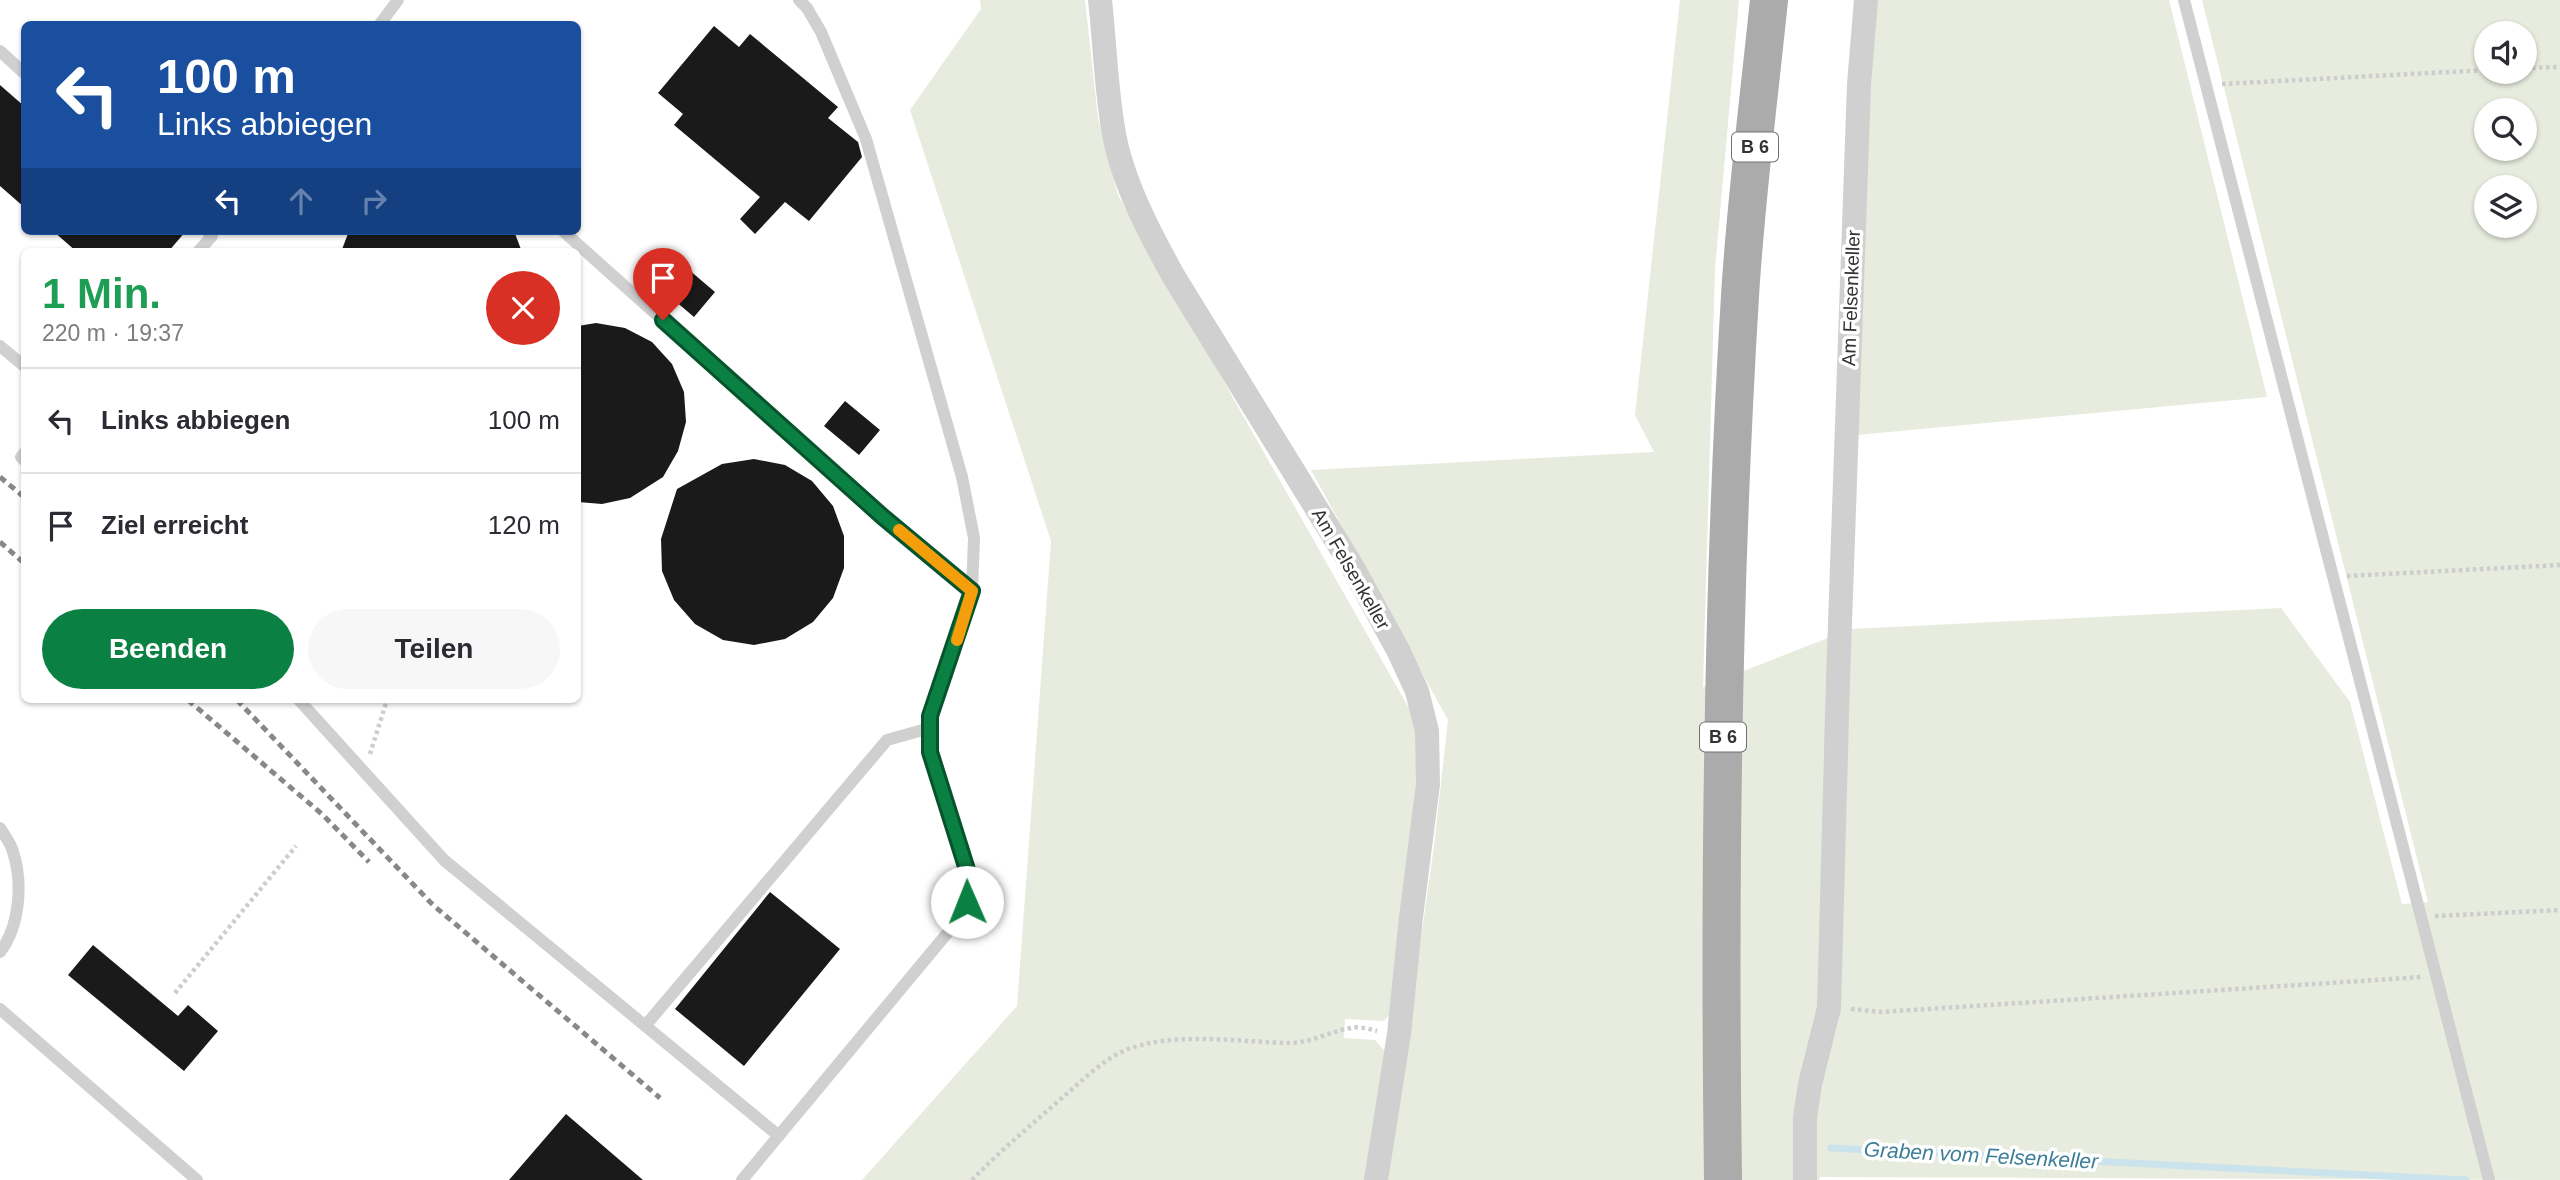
<!DOCTYPE html>
<html lang="de">
<head>
<meta charset="utf-8">
<style>
  body { margin:0; font-family:Arial,sans-serif; background:#f7f7f7; color:#2b2b33; height:100vh; display:flex; flex-direction:column; font-size:26px; white-space:nowrap }
  * { box-sizing:border-box; margin:0 }
  p { font-size:23px; color:#7c7c81 }
  .icon { flex:none; width:38px; height:38px; fill:none; stroke:currentColor; stroke-width:2; stroke-linecap:round; stroke-linejoin:round }
  .map { position:relative; flex:1; overflow:hidden }
  .drawer { position:absolute; left:21px; top:248px; width:560px; height:455px; display:flex; flex-direction:column; background:#fff; border-radius:10px; box-shadow:0 2px 5px #0004 }
  .drawer>* { flex:none }
  .banner { position:absolute; left:21px; top:21px; width:560px; height:214px; border-radius:10px; box-shadow:0 2px 5px #0004; background:#1a4fa0; color:#fff; overflow:hidden }
  .fabs { position:absolute; left:2474px; top:21px; display:grid; gap:14px }
  .fabs a { display:grid; place-items:center; width:63px; height:63px; border-radius:50%; background:#fff; box-shadow:0 2px 5px #0004; font-size:35px }
  .pin { position:absolute; display:grid; place-items:center; width:60px; height:60px; color:#fff; margin:-72px -30px; border-radius:50% 50% 50% 0; rotate:-45deg; box-shadow:0 0 7px #0007 }
  .pin .icon { rotate:45deg }
  .me { position:absolute; width:77px; margin:-38px; rotate:359deg; stroke-linejoin:round; filter:drop-shadow(0 0 5px #0008) }
  .turn { display:flex; align-items:center; gap:24px; height:147px; padding:0 21px; font-size:32px }
  .turn .icon { width:91px; height:91px; stroke-width:2.5 }
  .turn b { display:block; font-size:49px; line-height:60px }
  .lanes { display:flex; align-items:center; height:66px; padding:0 21px; background:#0003; justify-content:center; gap:35px; direction:ltr }
  .lanes .off { opacity:.35 }
  .round { display:grid; place-items:center; flex:none; width:74px; height:74px; border-radius:37px; background:#f7f7f7 }
  .headline { display:flex; align-items:center; justify-content:space-between; height:119px; padding:0 21px }
  h1 { font-size:42px; font-weight:700; line-height:52px; color:#1e9e55 }
  .action { display:flex; gap:14px; margin-top:auto; padding:14px 21px }
  .action a { flex:1; height:80px; border-radius:42px; background:#0b8043; color:#fff; font-size:28px; font-weight:700; line-height:80px; text-align:center }
  .action a+a { background:#f7f7f7; color:#2b2b33 }
  ul { padding:0; list-style:none }
  li { display:flex; align-items:center; gap:21px; height:105px; padding:0 21px; border-top:2px solid #e1e1e2 }
  li div { flex:1 }
  li b { display:block; font-size:26px }
  li em { font-style:normal }
  .map>svg:first-child { display:block }
  .green { fill:#e7ecde; fill-rule:evenodd }
  .lines { fill:none; stroke-linecap:round; stroke-linejoin:round }
  .stream { stroke:#cbe3ec; stroke-width:7 }
  .building { fill:#1a1a1a }
  .path { stroke:#cdcdcd; stroke-width:4.5; stroke-dasharray:3.5 3.5; stroke-linecap:butt }
  .service { stroke:#d0d0d0; stroke-width:12 }
  .minor { stroke:#d0d0d0; stroke-width:24 }
  .primary { stroke:#ababab; stroke-width:38 }
  .rail { stroke:#888; stroke-width:5; stroke-dasharray:7 5; stroke-linecap:butt }
  .route-casing { stroke:#07532c; stroke-width:18 }
  .route { stroke:#0b8043; stroke-width:12 }
  .slow { stroke:#f59e0b; stroke-width:12 }
  .labels { text-anchor:middle; dominant-baseline:central; stroke-width:7; stroke-linejoin:round; paint-order:stroke }
  .shield { fill:#fff; stroke:#707070; stroke-width:2 }
  .shield-label { font-size:18px; font-weight:bold; fill:#333 }
  .street-label { font-size:19px; fill:#333; stroke:#fff }
  .water-label { font-size:21px; font-style:italic; fill:#3e7e98; stroke:#fff }
</style>
</head>
<body>
<div class="map">
<svg width="2560" height="1180" viewBox="0 0 2560 1180">
  <rect width="100%" height="100%" fill="#fff"/>
  <path class="green" d="M980 0H1085L1098 118 1118 195 1423 733 1393 1011 1384 1021 1345 1019 1344 1038 1375 1040 1387 1054 1368 1180H862L1017 1006 1051 541 910 110 981 9Z
    M1680 0H1739L1715 269 1703 687 1851 629 2281 608 2350 702 2402 904 2428 902 2202 0H2560V1180L1820 1177 1819 1180H1387L1434 846 1448 720 1311 470 1654 452 1635 415ZM2487 33H2525V72H2487ZM2487 110H2525V149H2487ZM2487 187H2525V226H2487Z
    M1875 0H2169L2267 397 1857 435 1866 102Z"/>
  <g class="lines">
    <path class="stream" d="M1831 1148 2466 1180"/>
  </g>
  <path class="building" d="M714 26 739 47 750 34 838 107 828 118 858 142 862 157 809 221 785 202 755 234 740 219 760 197 674 125 683 114 658 93Z
    M0 85 24 106V207L0 186Z
    M53 231H186L168 252H77Z
    M349 231H514L522 252H341Z
    M682 264 715 292 694 317 661 289Z
    M596 323 625 328 652 342 672 364 684 392 686 422 678 451 663 477 630 498 602 504 578 502V326Z
    M845 401 880 430 859 455 824 426Z
    M754 459 785 465 812 481 833 506 844 536V568L833 598 813 622 785 639 754 645 723 640 695 624 674 600 662 571 661 539 677 489 722 464Z
    M770 892 840 949 744 1066 675 1009Z
    M93 945 178 1016 188 1005 218 1031 184 1071 68 975Z
    M566 1114 643 1180H509Z"/>
  <g class="lines">
    <path class="path" d="M2525 68 2560 67
      M2222 84 2487 70
      M2347 576 2560 565
      M370 754 387 700
      M2435 916 2560 910
      M175 993 296 846
      M1851 1009 1881 1012 2422 977
      M972 1180C1000 1151 1031 1125 1062 1098 1082 1081 1102 1060 1126 1050 1173 1031 1240 1042 1289 1043 1312 1043 1330 1031 1351 1028 1359 1026 1369 1029 1377 1031"/>
    <path class="service" d="M2184 0 2489 1180
      M380 24 398 0
      M0 51 24 73
      M563 231 883 517 972 591
      M198 252 212 236 207 231
      M0 346 24 366
      M24 453 21 457 24 460
      M299 700 444 860 779 1136
      M0 828C4 835 11 843 13 852 23 882 20 926 0 952
      M0 1009 197 1180
      M645 1026 887 740 930 728
      M742 1180 959 919 967 902 969 876 930 752V716L972 591 974 538 962 477 866 139 821 32 807 8 799 0"/>
    <path class="minor" d="M1100 0C1105 44 1106 90 1114 134 1123 183 1150 234 1174 277L1352 566 1398 650 1417 691 1427 731 1428 784 1411 917 1399 1034 1376 1180
      M1805 1180V1117L1810 1084 1829 1008 1838 680 1859 84 1866 0"/>
    <path class="primary" d="M1723 1180C1719 885 1722 590 1740 296 1746 197 1759 98 1769 0"/>
    <path class="rail" d="M0 477 24 497
      M0 542 24 563
      M188 700 323 815 369 862
      M237 700 433 905 660 1098"/>
  </g>
  <g class="lines">
    <defs>
      <path id="route" d="M663 320 883 517 972 591 930 716V752L969 876 967 902"/>
    </defs>
    <use href="#route" class="route-casing"/>
    <use href="#route" class="route"/>
    <path class="slow" d="M899 530 972 591 957 640"/>
  </g>
  <g class="labels">
    <g class="shield">
      <rect x="1732" y="132.5" width="46" height="29" rx="5"/>
      <rect x="1700" y="722.5" width="46" height="29" rx="5"/>
    </g>
    <g class="shield-label">
      <text x="1755" y="147">B 6</text>
      <text x="1723" y="737">B 6</text>
    </g>
    <g class="street-label">
      <text transform="translate(1851 298) rotate(-88)">Am Felsenkeller</text>
      <text transform="translate(1351 569) rotate(60)">Am Felsenkeller</text>
    </g>
    <g class="water-label">
      <text transform="translate(1981 1155) rotate(3)">Graben vom Felsenkeller</text>
    </g>
  </g>
</svg>
<div class="fabs">
<a><svg class="icon" aria-label="sound" viewBox="0 0 24 24"><path d="M4 9h4l5-4v14l-5-4H4zM17 9q2 3 0 6"/></svg></a>
<a><svg class="icon" aria-label="search" viewBox="0 0 24 24"><circle cx="10" cy="10" r="6"/><path d="M15 15l6 6"/></svg></a>
<a><svg class="icon" aria-label="layers" viewBox="0 0 24 24"><path d="M12 4l9 5-9 5-9-5zM3 14l9 5 9-5"/></svg></a>
</div>
<div class="pin" style="left:663px;top:320px;background:#d93025"><svg class="icon" aria-label="arrive" viewBox="0 0 24 24"><path d="M6 21V4h12l-3 4 3 4H6"/></svg></div>
<svg class="me" style="left:967px;top:902px" viewBox="-20 -20 40 40"><circle r="19" fill="#fff"/><path d="M0-13L10 11 0 6-10 11z" fill="#0b8043"/></svg>
<div class="banner">
<div class="turn"><svg class="icon" aria-label="left" viewBox="0 0 24 24"><path d="M17 20v-9H6M10 6l-5 5 5 5"/></svg><div><b>100 m</b>Links abbiegen</div></div>
<div class="lanes"><svg class="icon" aria-label="left" viewBox="0 0 24 24"><path d="M17 20v-9H6M10 6l-5 5 5 5"/></svg><svg class="icon off" aria-label="ahead" viewBox="0 0 24 24"><path d="M12 20V5M6 11l6-6 6 6"/></svg><svg class="icon off" aria-label="right" viewBox="0 0 24 24"><path d="M7 20v-9h11M14 6l5 5-5 5"/></svg></div>
</div>
<section class="drawer">
<div class="headline"><div><h1>1 Min.</h1><p>220 m · 19:37</p></div><a class="round" style="background:#d93025;color:#fff"><svg class="icon" aria-label="close" viewBox="0 0 24 24"><path d="M6 6l12 12M18 6L6 18"/></svg></a></div>
<ul>
<li><svg class="icon" aria-label="left" viewBox="0 0 24 24"><path d="M17 20v-9H6M10 6l-5 5 5 5"/></svg><div><b>Links abbiegen</b></div><em>100 m</em></li>
<li><svg class="icon" aria-label="arrive" viewBox="0 0 24 24"><path d="M6 21V4h12l-3 4 3 4H6"/></svg><div><b>Ziel erreicht</b></div><em>120 m</em></li>
</ul>
<div class="action"><a>Beenden</a><a>Teilen</a></div>
</section>
</div>
</body>
</html>
